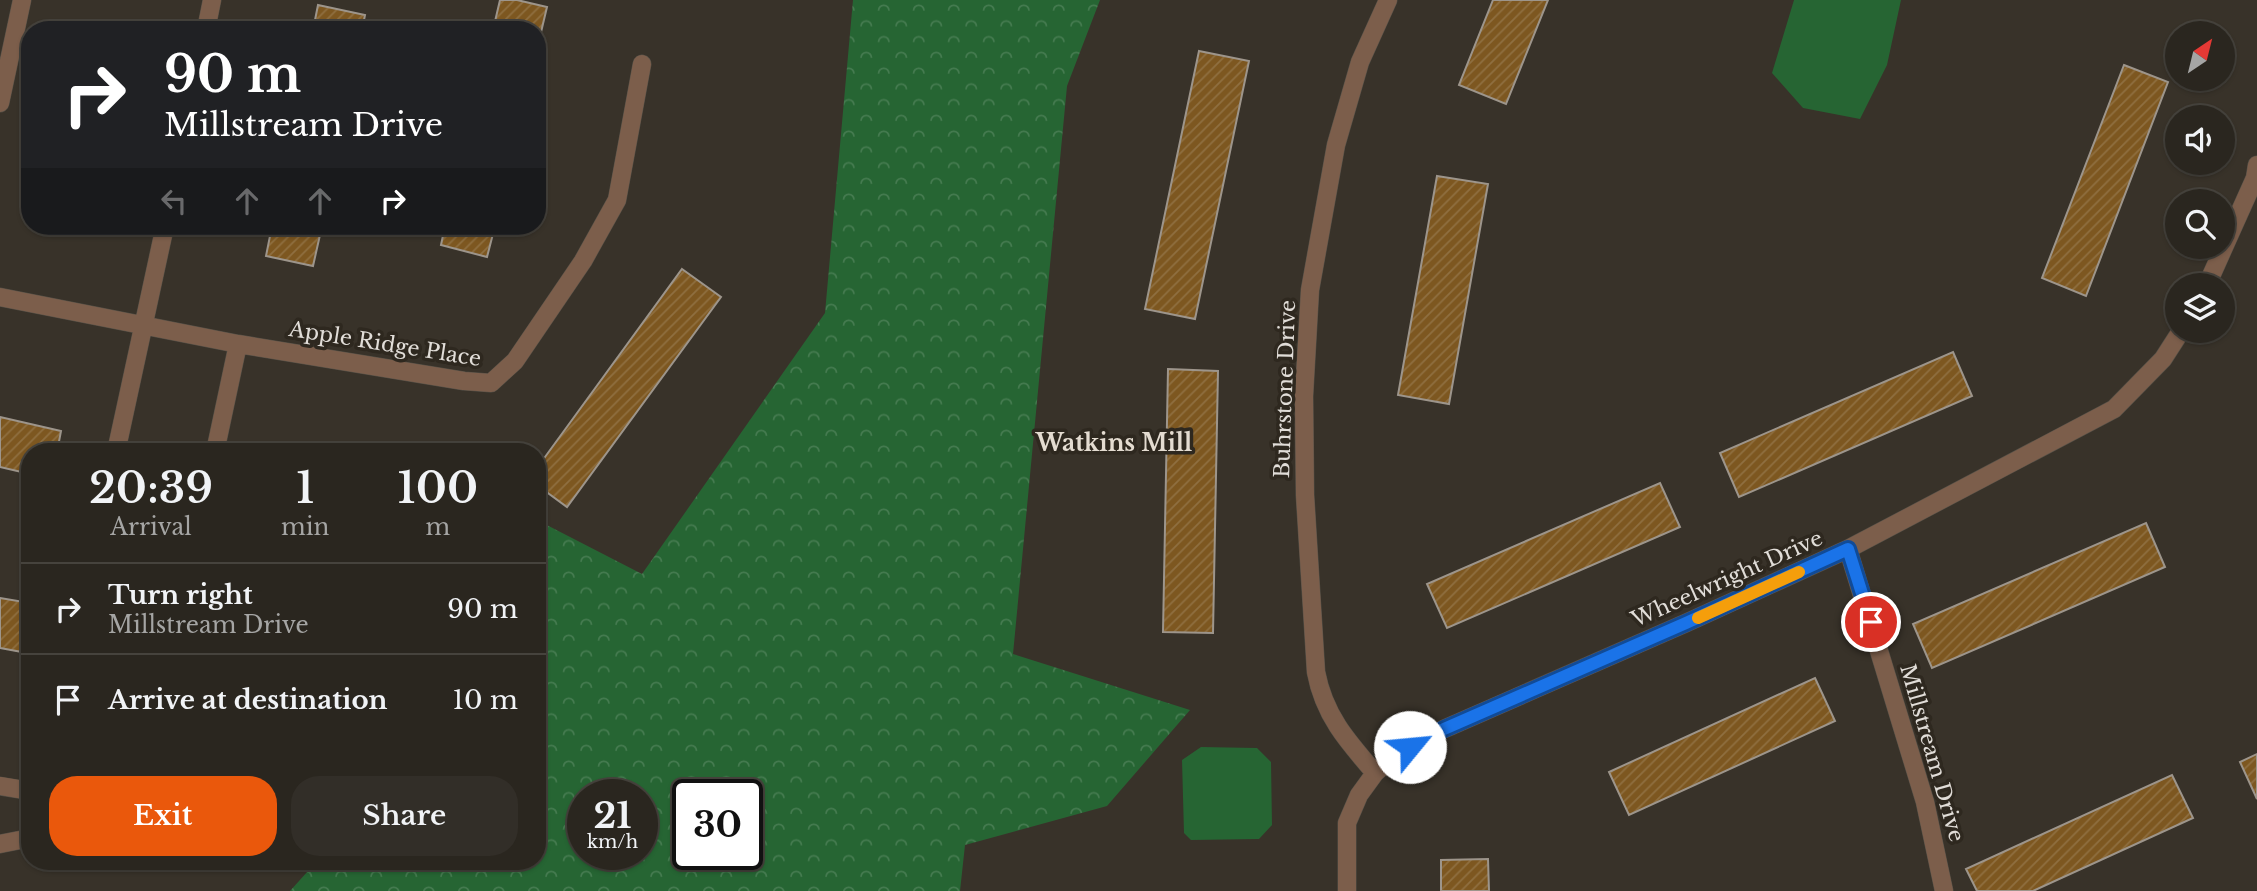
<!DOCTYPE html>
<html lang="en">
<head>
<meta charset="utf-8">
<style>
  body { margin:0; font-family:"Libre Baskerville",serif; background:#322e28; color:#f1f3f6; height:100vh; display:flex; flex-direction:column; font-size:26px; white-space:nowrap }
  * { box-sizing:border-box; margin:0 }
  p { font-size:23px; color:#a5a5a4 }
  .icon { flex:none; width:38px; height:38px; fill:none; stroke:currentColor; stroke-width:2; stroke-linecap:round; stroke-linejoin:round }
  .map { position:relative; flex:1; overflow:hidden }
  .drawer { position:absolute; left:21px; top:443px; width:525px; height:427px; display:flex; flex-direction:column; background:#2a261f; border-radius:28px; box-shadow:0 2px 5px #0004,0 0 0 2px #46433d }
  .drawer>* { flex:none }
  .hud { position:absolute; left:21px; top:21px; width:525px; height:214px; border-radius:28px; box-shadow:0 2px 5px #0004,0 0 0 2px #46433d; background:#202124; color:#fff; overflow:hidden }
  .needle { width:46px; rotate:35deg }
  .buttons { position:absolute; left:2165px; top:21px; display:grid; gap:14px }
  .buttons a { display:grid; place-items:center; width:70px; height:70px; border-radius:50%; background:#2a261f; box-shadow:0 2px 5px #0004,0 0 0 2px #46433d; font-size:35px }
  .speed { position:absolute; left:567px; top:779px; display:flex; gap:14px; font-size:35px; font-weight:700; text-align:center }
  .speed>* { display:grid; place-content:center; width:91px; height:91px; border-radius:50%; background:#2a261f; box-shadow:0 2px 5px #0004,0 0 0 2px #46433d; line-height:1 }
  .speed small { font-size:18px; font-weight:400 }
  .speed .limit { border:4px solid #111; border-radius:10px; background:#fff; color:#111 }
  .pin { position:absolute; display:grid; place-items:center; width:60px; height:60px; color:#fff; margin:-30px; border:4px solid #fff; border-radius:50%; box-shadow:0 2px 7px #0007 }
  .me { position:absolute; width:77px; margin:-38px; rotate:62deg; stroke-linejoin:round; filter:drop-shadow(0 0 5px #0008) }
  .turn { display:flex; align-items:center; gap:24px; height:147px; padding:0 28px; font-size:32px }
  .turn .icon { width:91px; height:91px; stroke-width:2.5 }
  .turn b { display:block; font-size:49px; line-height:60px }
  .lanes { display:flex; align-items:center; height:66px; padding:0 28px; background:#0003; justify-content:center; gap:35px; direction:ltr }
  .lanes .off { opacity:.35 }
  .eta { display:flex; justify-content:space-evenly; align-items:center; height:119px; text-align:center }
  .eta b { font-size:42px; font-weight:600; line-height:49px }
  .primary-button { display:flex; gap:14px; margin-top:auto; padding:14px 28px }
  .primary-button a { flex:1; height:80px; border-radius:28px; background:#ea580c; color:#fff; font-size:28px; font-weight:600; line-height:80px; text-align:center }
  .primary-button a+a { background:#322e28; color:#f1f3f6 }
  ul { padding:0; list-style:none }
  li { display:flex; align-items:center; gap:21px; height:91px; padding:0 28px; border-top:2px solid #46433d }
  li div { flex:1 }
  li b { display:block; font-size:26px }
  li em { font-style:normal }
  .map>svg:first-child { display:block }
  .forest { fill:url(#forest-crowns); fill-rule:evenodd }
  .park { fill:#266533 }
  .building { fill:url(#building-hatch); stroke:#9d958b; stroke-width:2 }
  .lines { fill:none; stroke-linecap:round; stroke-linejoin:round }
  .minor-casing { stroke:#565148; stroke-width:19 }
  .minor { stroke:#7c5e4b; stroke-width:18 }
  .route-casing { stroke:#114b97; stroke-width:18 }
  .route { stroke:#1a73e8; stroke-width:12 }
  .slow { stroke:#f59e0b; stroke-width:12 }
  .labels { text-anchor:middle; dominant-baseline:central; stroke-width:7; stroke-linejoin:round; paint-order:stroke }
  .street-label { font-size:21px; fill:#e1ddd8; stroke:#2e281f }
  .neighbourhood-label { font-size:23px; font-weight:bold; fill:#e4dcd1; stroke:#2e281f }
</style>
</head>
<body>
<div class="map">
<svg width="2257" height="891" viewBox="0 0 2257 891">
  <defs>
    <pattern id="forest-crowns" width="20" height="18" patternUnits="userSpaceOnUse" patternTransform="scale(1.75)"><rect width="20" height="18" fill="#266533"/><path d="M2 6a3 3 0 1 1 6 0M12 15a3 3 0 1 1 6 0" fill="none" stroke="#457b50"/></pattern>
    <pattern id="building-hatch" width="6" height="6" patternUnits="userSpaceOnUse" patternTransform="scale(1.75)"><rect width="6" height="6" fill="#7d5720"/><path d="M-1 1l2-2M0 6l6-6M5 7l2-2" fill="none" stroke="#8f6f40"/></pattern>
  </defs>
  <rect width="100%" height="100%" fill="#383229"/>
  <path class="forest" d="M853 0H1100L1067 86 1013 654 1190 710 1107 806 965 845 960 891H290L317 861H537V520L642 574 825 313ZM642 794V854H583V794ZM747 794V854H688V794Z"/>
  <path class="park" d="M1794 0H1901L1887 65 1860 119 1803 108 1772 73Z
    M1201 747 1257 748 1271 762 1272 825 1259 839 1191 840 1184 833 1182 760Z"/>
  <path class="building" d="M500 0H517L547 7 537 49V30H493Z
    M1493 0H1548L1506 104 1459 85Z
    M318 5 365 15 362 30H313Z
    M1199 51 1249 61 1195 319 1145 309Z
    M2124 65 2168 82 2086 296 2042 278Z
    M1437 176 1488 184 1449 404 1398 395Z
    M272 226H322L313 266 266 256Z
    M445 226H495L487 257 441 245Z
    M682 269 721 297 567 507 537 485V468Z
    M1953 352 1972 396 1739 497 1720 453Z
    M1168 369 1218 371 1213 633 1163 632Z
    M0 417 61 431 57 452H30V474L0 467Z
    M1660 483 1680 527 1447 628 1427 584Z
    M2146 523 2165 567 1932 668 1913 624Z
    M0 598 30 603 22 652 0 648Z
    M1815 678 1835 721 1629 815 1609 772Z
    M2257 754V799L2240 762Z
    M2172 775 2193 818 2033 891H1977L1966 869Z
    M1488 859 1489 891H1441V860Z"/>
  <g class="lines">
    <defs>
      <path id="minor" d="M206 30 212 0
        M0 103 22 0
        M2207 285 2255 178 2257 165
        M0 297 238 344 464 381 491 383 515 361 583 261 617 200 642 64
        M116 452 165 226
        M215 452 238 344
        M1848 549 1925 802 1944 891
        M1375 773C1347 741 1324 715 1316 672L1305 495 1304 396 1310 290 1336 145 1360 62 1388 0
        M0 786 30 791
        M0 844 30 838
        M1347 891V823L1359 795 1375 773 1393 757 1444 729 1686 623 1848 549 2114 409 2163 359 2181 331"/>
    </defs>
    <use href="#minor" class="minor-casing"/>
    <use href="#minor" class="minor"/>
  </g>
  <g class="lines">
    <defs>
      <path id="route" d="M1410 747 1444 729 1686 623 1848 549 1871 622"/>
    </defs>
    <use href="#route" class="route-casing"/>
    <use href="#route" class="route"/>
    <path class="slow" d="M1698 618 1799 572"/>
  </g>
  <g class="labels">
    <g class="street-label">
      <text transform="translate(385 344) rotate(9)">Apple Ridge Place</text>
      <text transform="translate(1285 389) rotate(-88)">Buhrstone Drive</text>
      <text transform="translate(1727 579) rotate(-24)">Wheelwright Drive</text>
      <text transform="translate(1932 753) rotate(74)">Millstream Drive</text>
    </g>
    <g class="neighbourhood-label">
      <text x="1114" y="443">Watkins Mill</text>
    </g>
  </g>
</svg>
<div class="buttons">
<a><svg class="needle" viewBox="-14 -14 28 28"><path d="M0-13l5 13h-10z" fill="#e53935"/><path d="M0 13l5-13h-10z" fill="#a5a5a4"/></svg></a>
<a><svg class="icon" aria-label="sound" viewBox="0 0 24 24"><path d="M4 9h4l5-4v14l-5-4H4zM17 9q2 3 0 6"/></svg></a>
<a><svg class="icon" aria-label="search" viewBox="0 0 24 24"><circle cx="10" cy="10" r="6"/><path d="M15 15l6 6"/></svg></a>
<a><svg class="icon" aria-label="layers" viewBox="0 0 24 24"><path d="M12 4l9 5-9 5-9-5zM3 14l9 5 9-5"/></svg></a>
</div>
<div class="speed"><div>21<small>km/h</small></div><div class="limit">30</div></div>
<div class="pin" style="left:1871px;top:622px;background:#d93025"><svg class="icon" aria-label="arrive" viewBox="0 0 24 24"><path d="M6 21V4h12l-3 4 3 4H6"/></svg></div>
<svg class="me" style="left:1410px;top:747px" viewBox="-20 -20 40 40"><circle r="19" fill="#fff"/><path d="M0-13L10 11 0 6-10 11z" fill="#1a73e8"/></svg>
<div class="hud">
<div class="turn"><svg class="icon" aria-label="right" viewBox="0 0 24 24"><path d="M7 20v-9h11M14 6l5 5-5 5"/></svg><div><b>90 m</b>Millstream Drive</div></div>
<div class="lanes"><svg class="icon off" aria-label="left" viewBox="0 0 24 24"><path d="M17 20v-9H6M10 6l-5 5 5 5"/></svg><svg class="icon off" aria-label="ahead" viewBox="0 0 24 24"><path d="M12 20V5M6 11l6-6 6 6"/></svg><svg class="icon off" aria-label="ahead" viewBox="0 0 24 24"><path d="M12 20V5M6 11l6-6 6 6"/></svg><svg class="icon" aria-label="right" viewBox="0 0 24 24"><path d="M7 20v-9h11M14 6l5 5-5 5"/></svg></div>
</div>
<section class="drawer">
<div class="eta">
<div><b>20:39</b><p>Arrival</p></div>
<div><b>1</b><p>min</p></div>
<div><b>100</b><p>m</p></div>
</div>
<ul>
<li><svg class="icon" aria-label="right" viewBox="0 0 24 24"><path d="M7 20v-9h11M14 6l5 5-5 5"/></svg><div><b>Turn right</b><p>Millstream Drive</p></div><em>90 m</em></li>
<li><svg class="icon" aria-label="arrive" viewBox="0 0 24 24"><path d="M6 21V4h12l-3 4 3 4H6"/></svg><div><b>Arrive at destination</b></div><em>10 m</em></li>
</ul>
<div class="primary-button"><a>Exit</a><a>Share</a></div>
</section>
</div>
</body>
</html>
